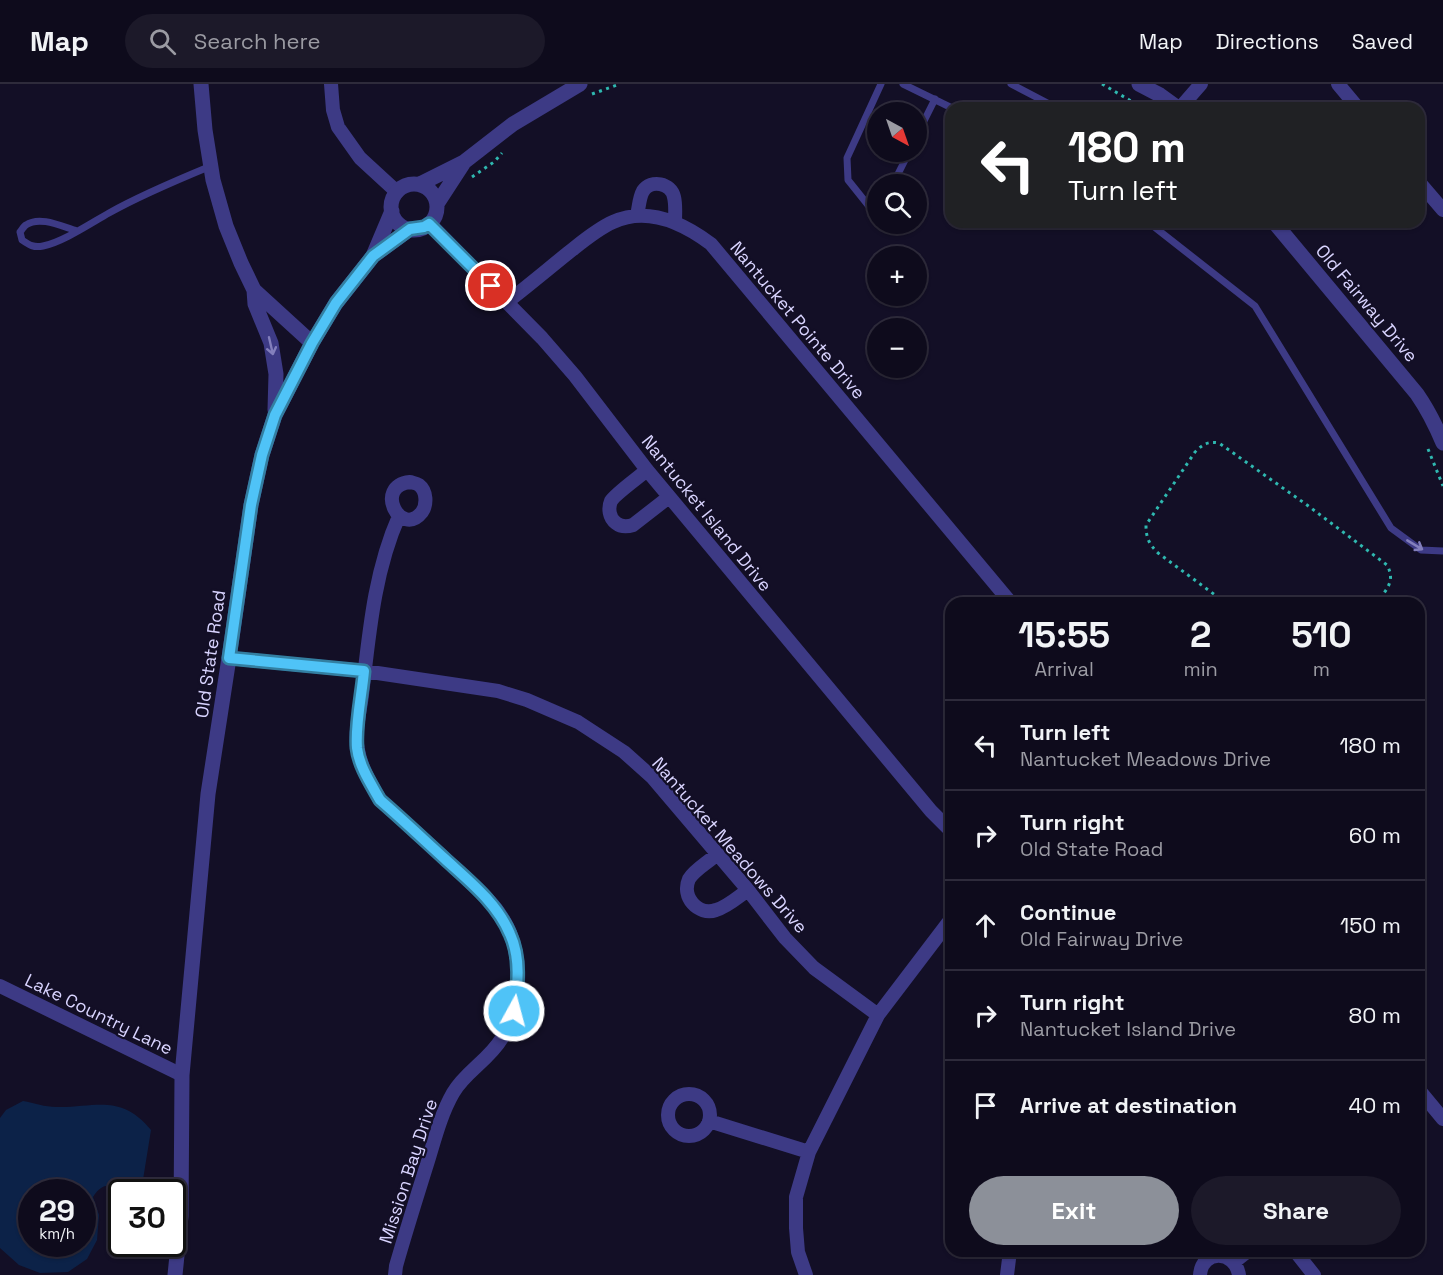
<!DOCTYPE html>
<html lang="en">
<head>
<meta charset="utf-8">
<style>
  body { margin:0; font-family:"Space Grotesk",sans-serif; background:#1c1929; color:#f1f3f6; height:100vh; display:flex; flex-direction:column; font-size:22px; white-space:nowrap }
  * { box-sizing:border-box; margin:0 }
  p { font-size:20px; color:#9b9ba3 }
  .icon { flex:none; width:33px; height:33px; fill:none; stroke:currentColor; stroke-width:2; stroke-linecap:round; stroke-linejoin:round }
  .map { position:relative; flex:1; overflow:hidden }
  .side { position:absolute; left:945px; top:513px; width:480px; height:660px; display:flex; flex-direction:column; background:#0e0b1c; border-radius:18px; box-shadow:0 2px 4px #0004,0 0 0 2px #2e2b3b }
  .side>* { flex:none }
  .banner { position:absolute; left:945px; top:18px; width:480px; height:126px; border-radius:18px; box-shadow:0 2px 4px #0004,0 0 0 2px #2e2b3b; background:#202124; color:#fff; overflow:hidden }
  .needle { width:39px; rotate:140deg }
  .buttons { position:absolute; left:867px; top:18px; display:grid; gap:12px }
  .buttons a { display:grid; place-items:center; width:60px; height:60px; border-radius:50%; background:#0e0b1c; box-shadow:0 2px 4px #0004,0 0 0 2px #2e2b3b; font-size:30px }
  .speed { position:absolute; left:18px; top:1095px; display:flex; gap:12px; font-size:30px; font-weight:700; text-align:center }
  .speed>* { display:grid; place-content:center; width:78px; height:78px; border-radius:50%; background:#0e0b1c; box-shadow:0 2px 4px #0004,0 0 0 2px #2e2b3b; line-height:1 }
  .speed small { font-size:15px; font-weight:400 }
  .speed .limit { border:3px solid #111; border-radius:9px; background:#fff; color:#111 }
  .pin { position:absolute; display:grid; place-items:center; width:51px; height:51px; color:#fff; margin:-26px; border:3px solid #fff; border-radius:50%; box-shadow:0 2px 6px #0007 }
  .me { position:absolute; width:66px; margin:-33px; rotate:7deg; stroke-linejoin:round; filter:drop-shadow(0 0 4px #0008) }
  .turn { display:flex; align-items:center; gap:21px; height:126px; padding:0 24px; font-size:27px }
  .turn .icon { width:78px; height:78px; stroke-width:2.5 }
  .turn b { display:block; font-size:42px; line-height:51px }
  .eta { display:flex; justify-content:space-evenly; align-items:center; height:102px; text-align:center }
  .eta b { font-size:36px; font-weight:700; line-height:42px }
  .primary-button { display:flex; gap:12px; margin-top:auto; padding:12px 24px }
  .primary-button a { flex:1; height:69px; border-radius:36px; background:#8c9099; color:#fff; font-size:24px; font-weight:700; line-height:69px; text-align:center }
  .primary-button a+a { background:#1c1929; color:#f1f3f6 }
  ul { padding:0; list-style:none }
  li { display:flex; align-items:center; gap:18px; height:90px; padding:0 24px; border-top:2px solid #2e2b3b }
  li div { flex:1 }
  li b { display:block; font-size:22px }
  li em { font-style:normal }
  header { display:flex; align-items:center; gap:36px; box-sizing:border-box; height:84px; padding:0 30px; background:#0e0b1c; border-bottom:2px solid #2e2b3b }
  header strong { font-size:28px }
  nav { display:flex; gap:33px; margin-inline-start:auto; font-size:21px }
  .search { width:420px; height:54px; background:#1c1929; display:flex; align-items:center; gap:15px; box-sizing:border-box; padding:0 21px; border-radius:33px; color:#9b9ba3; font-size:22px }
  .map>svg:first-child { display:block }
  .water { fill:#0c2248; fill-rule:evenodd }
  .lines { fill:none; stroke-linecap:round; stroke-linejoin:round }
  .path { stroke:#2fb8b0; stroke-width:3; stroke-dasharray:3 4.5; stroke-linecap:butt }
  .service { stroke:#3d3a85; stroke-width:7 }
  .minor { stroke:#3d3a85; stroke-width:14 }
  .tertiary { stroke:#3d3a85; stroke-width:15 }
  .oneway { stroke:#837fbc }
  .route-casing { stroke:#337fa1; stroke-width:15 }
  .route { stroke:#4fc3f7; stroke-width:10 }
  .labels { text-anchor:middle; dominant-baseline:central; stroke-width:4.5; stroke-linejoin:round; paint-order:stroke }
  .street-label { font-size:18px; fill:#d9d4ff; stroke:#130f26 }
</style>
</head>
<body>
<header>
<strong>Map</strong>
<div class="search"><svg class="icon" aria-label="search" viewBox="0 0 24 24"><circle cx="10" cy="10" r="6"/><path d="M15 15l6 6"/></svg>Search here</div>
<nav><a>Map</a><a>Directions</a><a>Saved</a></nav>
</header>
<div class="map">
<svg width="1443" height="1191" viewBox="0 0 1443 1191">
  <rect width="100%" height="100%" fill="#130f26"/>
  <path class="water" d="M23 1017C34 1019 45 1023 56 1023 96 1024 120 1009 151 1046L141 1108C122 1109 107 1090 93 1113L99 1131 97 1156 87 1175 68 1188 40 1189 19 1181 0 1164V1034L6 1026ZM82 1108V1160H32V1108Z"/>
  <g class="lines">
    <path class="path" d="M1102 0 1143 24
      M592 10 620 0
      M472 93 494 78 502 69
      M1428 365 1443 402
      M1226 519 1158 469C1149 460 1146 454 1146 441L1195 368C1203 360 1208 357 1219 359L1307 421 1387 481C1396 498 1386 505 1377 519"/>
    <path class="service" d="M903 0 952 24
      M1011 0 1057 24
      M916 53 935 15
      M893 100 909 68
      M878 124 872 126 848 96 847 74 881 0
      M1148 138 1255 222 1391 444 1421 466 1443 467
      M77 147C63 143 40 131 26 141 24 142 21 147 20 148L22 156C29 161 34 164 43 162 63 158 91 139 109 129 141 111 177 96 211 82"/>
    <path class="minor" d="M331 0 333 26 338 43 360 74 397 108
      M1338 0 1358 24
      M1180 24 1201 0
      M1419 98 1443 126
      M637 131C639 124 639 114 643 107 651 95 671 99 674 113 676 121 675 130 675 138
      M429 139 542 254 575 292 647 386 931 727 951 747
      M507 218C528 202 548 185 568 169 582 158 597 145 613 138 648 122 683 139 711 160L1011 519
      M647 386C639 393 615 410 611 417 608 424 609 434 616 439 621 443 627 443 633 441L669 413
      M410 398C413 399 416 399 419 401 427 407 427 421 422 428 401 455 373 402 410 398Z
      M229 574 364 587 498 607 527 616 578 638 624 668 652 693 748 806 785 854 814 884 878 931
      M717 770C709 778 695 785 689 795 681 813 698 832 716 826 727 823 738 813 748 806
      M0 902 182 991
      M1419 1006 1443 1035
      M668 1031a21 21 0 1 1 42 0a21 21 0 1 1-42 0Z
      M709 1037 809 1068
      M1295 1167 1314 1191
      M1234 1178 1248 1167
      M395 1191 396 1182C406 1147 417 1112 428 1077 435 1054 441 1030 453 1009 465 988 489 976 502 954 524 918 524 864 499 829 489 814 468 796 454 783 430 761 405 738 380 716 371 700 361 684 358 666 354 649 360 628 362 611 369 551 374 488 399 432
      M806 1191 798 1168 796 1144V1113L809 1068 878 931 951 835
      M1007 1191 1010 1167
      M1200 1191C1202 1165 1235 1166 1239 1191"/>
    <path class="tertiary" d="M201 0 205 46 213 96 226 142 241 179 254 206 312 259
      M1139 0 1160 11 1178 24
      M420 100 464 78 513 40 580 0
      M391 123a23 23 0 1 1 46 0a23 23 0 1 1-46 0Z
      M437 120 463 80
      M1274 138 1417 310C1428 326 1436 342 1443 359
      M373 172 410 145
      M254 206 255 220 271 259 276 290 275 326
      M175 1191 181 1132 182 991 208 710 229 574 251 421 262 371 275 331 312 259 336 219 373 172 392 127"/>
  </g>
  <defs><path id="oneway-shaft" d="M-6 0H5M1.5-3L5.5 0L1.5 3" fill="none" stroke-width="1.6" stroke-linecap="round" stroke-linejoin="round" transform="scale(1.5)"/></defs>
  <g class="oneway">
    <use href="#oneway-shaft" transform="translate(271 262) rotate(77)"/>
    <use href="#oneway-shaft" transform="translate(1415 461) rotate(31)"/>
  </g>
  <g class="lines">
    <defs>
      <path id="route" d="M491 202 429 140 424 143 410 145 373 172 336 219 312 259 275 331 262 371 251 421 229 574 364 587C362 610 355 641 357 664 359 682 371 700 380 716 402 735 423 755 445 775 469 797 497 819 510 850 521 874 518 901 514 927"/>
    </defs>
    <use href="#route" class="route-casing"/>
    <use href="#route" class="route"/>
  </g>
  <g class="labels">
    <g class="street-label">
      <text transform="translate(1367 219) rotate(50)">Old Fairway Drive</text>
      <text transform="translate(798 236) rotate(50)">Nantucket Pointe Drive</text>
      <text transform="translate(707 429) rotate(51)">Nantucket Island Drive</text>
      <text transform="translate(210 570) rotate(-82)">Old State Road</text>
      <text transform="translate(730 761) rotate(49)">Nantucket Meadows Drive</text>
      <text transform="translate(99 930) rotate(26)">Lake Country Lane</text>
      <text transform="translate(408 1087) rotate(-72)">Mission Bay Drive</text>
    </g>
  </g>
</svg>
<div class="buttons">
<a><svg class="needle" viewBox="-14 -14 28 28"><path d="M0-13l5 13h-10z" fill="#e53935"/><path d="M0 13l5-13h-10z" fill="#9b9ba3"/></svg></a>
<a><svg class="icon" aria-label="search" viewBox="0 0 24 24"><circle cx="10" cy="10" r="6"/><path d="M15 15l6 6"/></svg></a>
<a>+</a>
<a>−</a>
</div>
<div class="speed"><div>29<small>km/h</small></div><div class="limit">30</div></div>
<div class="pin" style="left:491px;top:202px;background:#d93025"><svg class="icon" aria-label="arrive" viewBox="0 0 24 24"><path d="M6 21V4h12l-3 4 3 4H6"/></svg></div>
<svg class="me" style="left:514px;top:927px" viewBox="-20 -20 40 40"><circle r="17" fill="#4fc3f7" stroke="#fff" stroke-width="3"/><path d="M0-11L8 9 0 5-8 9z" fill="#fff"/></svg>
<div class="banner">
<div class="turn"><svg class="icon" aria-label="left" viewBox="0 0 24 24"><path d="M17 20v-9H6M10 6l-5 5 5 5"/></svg><div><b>180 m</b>Turn left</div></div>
</div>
<section class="side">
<div class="eta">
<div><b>15:55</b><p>Arrival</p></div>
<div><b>2</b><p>min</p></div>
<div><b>510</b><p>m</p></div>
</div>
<ul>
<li><svg class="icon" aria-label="left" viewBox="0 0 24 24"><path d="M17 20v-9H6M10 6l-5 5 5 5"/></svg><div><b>Turn left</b><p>Nantucket Meadows Drive</p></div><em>180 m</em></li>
<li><svg class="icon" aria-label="right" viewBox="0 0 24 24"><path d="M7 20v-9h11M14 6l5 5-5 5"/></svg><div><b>Turn right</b><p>Old State Road</p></div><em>60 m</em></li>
<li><svg class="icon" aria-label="ahead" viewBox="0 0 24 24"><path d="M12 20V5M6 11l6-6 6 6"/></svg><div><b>Continue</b><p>Old Fairway Drive</p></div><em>150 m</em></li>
<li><svg class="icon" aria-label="right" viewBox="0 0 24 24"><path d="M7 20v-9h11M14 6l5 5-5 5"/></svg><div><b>Turn right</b><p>Nantucket Island Drive</p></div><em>80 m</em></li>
<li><svg class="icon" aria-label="arrive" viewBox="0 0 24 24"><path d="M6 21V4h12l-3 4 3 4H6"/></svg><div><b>Arrive at destination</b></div><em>40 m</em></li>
</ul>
<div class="primary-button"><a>Exit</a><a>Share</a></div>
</section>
</div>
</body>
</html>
